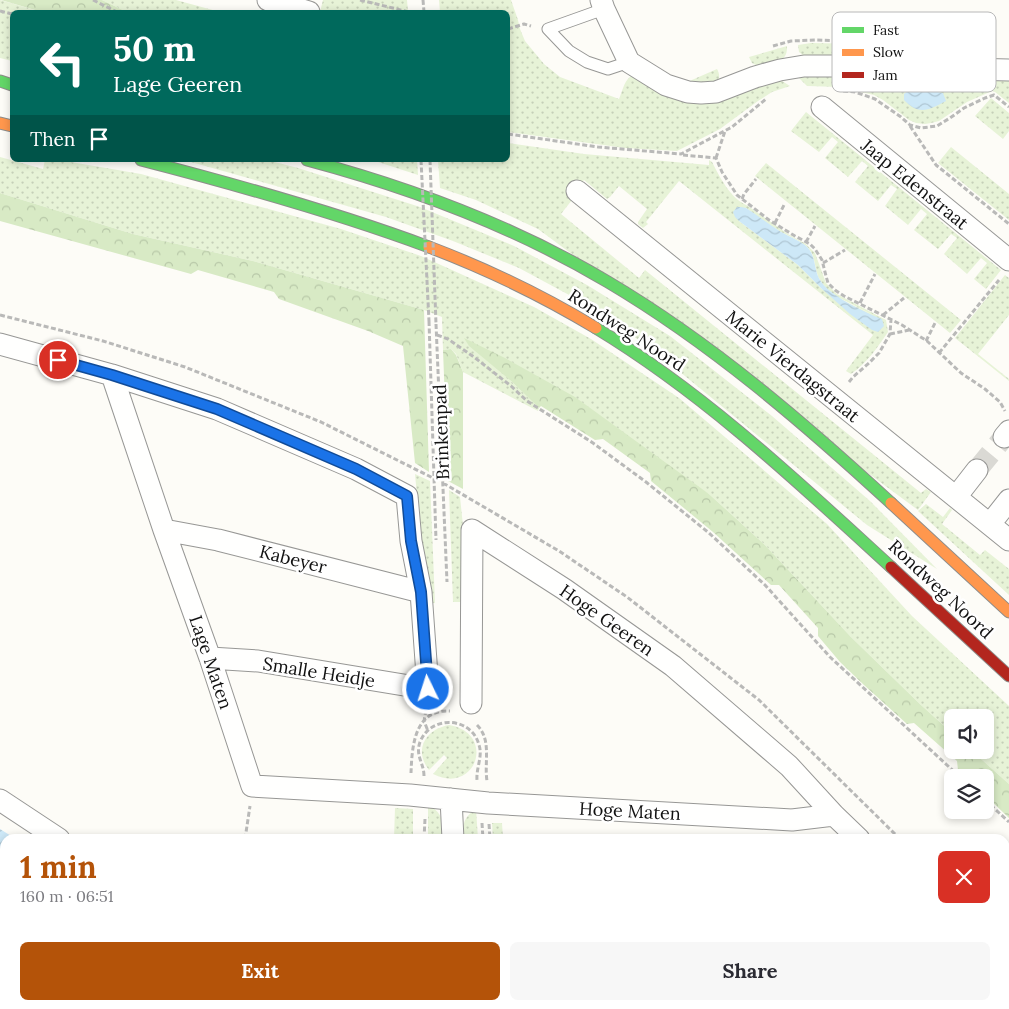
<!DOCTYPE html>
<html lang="en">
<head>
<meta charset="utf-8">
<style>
  body { margin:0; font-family:Lora,serif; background:#f7f7f7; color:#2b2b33; height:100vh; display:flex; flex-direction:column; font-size:19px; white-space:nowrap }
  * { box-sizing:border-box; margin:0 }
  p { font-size:16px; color:#7c7c81 }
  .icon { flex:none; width:28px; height:28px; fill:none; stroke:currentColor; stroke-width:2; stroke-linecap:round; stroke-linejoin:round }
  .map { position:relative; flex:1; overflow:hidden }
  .drawer { position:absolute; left:0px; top:834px; width:1010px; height:176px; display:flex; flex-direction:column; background:#fff; border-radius:15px 15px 0 0; box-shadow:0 2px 8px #0003 }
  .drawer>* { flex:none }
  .banner { position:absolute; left:10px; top:10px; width:500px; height:152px; border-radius:8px; box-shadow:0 2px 8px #0003; background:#00695c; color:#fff; overflow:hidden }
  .fabs { position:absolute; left:944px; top:709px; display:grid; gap:10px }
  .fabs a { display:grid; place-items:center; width:50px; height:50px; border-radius:8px; background:#fff; box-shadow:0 2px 8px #0003; font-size:25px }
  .pin { position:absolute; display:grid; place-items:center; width:42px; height:42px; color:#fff; margin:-21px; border:2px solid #fff; border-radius:50%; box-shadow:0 1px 5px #0007 }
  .me { position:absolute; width:55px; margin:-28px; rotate:356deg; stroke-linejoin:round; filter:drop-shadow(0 0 4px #0008) }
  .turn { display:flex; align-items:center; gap:18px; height:105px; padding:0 20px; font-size:22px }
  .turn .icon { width:65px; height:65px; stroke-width:2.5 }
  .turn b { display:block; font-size:35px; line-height:42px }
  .then { display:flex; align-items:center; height:48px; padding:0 20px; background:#0003; gap:10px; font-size:19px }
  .round { display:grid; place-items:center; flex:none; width:52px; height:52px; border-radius:8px; background:#f7f7f7 }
  .head { display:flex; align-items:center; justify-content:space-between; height:85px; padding:0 20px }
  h1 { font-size:30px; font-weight:700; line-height:38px; color:#b45309 }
  .primary-button { display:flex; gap:10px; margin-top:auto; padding:10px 20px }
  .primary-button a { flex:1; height:58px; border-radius:8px; background:#b45309; color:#fff; font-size:20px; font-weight:700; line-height:58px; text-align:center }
  .primary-button a+a { background:#f7f7f7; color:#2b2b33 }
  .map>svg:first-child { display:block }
  .green { fill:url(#green-dots); fill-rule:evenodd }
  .forest { fill:url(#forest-crowns) }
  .water { fill:url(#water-waves) }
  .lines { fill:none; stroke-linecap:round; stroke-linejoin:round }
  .street-tunnel { stroke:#dad9d4; stroke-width:21; stroke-dasharray:21 11; stroke-linecap:butt }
  .lane-casing { stroke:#979795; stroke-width:13 }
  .street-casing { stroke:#979795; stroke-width:23 }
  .fast-casing { stroke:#8e8d8b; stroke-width:13 }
  .slow-casing { stroke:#8e8d8b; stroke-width:13 }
  .jam-casing { stroke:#8e8d8b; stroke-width:13 }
  .path { stroke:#b9b9b8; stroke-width:3; stroke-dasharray:5 2.5; stroke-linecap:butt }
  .lane { stroke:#fffffe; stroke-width:11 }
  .street { stroke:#fffffe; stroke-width:21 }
  .fast { stroke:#63d668; stroke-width:11 }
  .slow { stroke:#ff974d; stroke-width:11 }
  .jam { stroke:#b3261e; stroke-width:11 }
  .path-bridge { stroke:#b9b9b8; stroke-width:3; stroke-dasharray:5 2.5; stroke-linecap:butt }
  .route-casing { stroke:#114b97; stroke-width:12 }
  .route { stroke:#1a73e8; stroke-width:9 }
  .labels { text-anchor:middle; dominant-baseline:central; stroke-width:5; stroke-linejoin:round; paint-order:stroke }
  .street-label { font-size:18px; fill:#111; stroke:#fff }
  .key { fill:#fff; stroke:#b8b8b8; stroke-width:1 }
  .key-label { font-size:14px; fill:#111 }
</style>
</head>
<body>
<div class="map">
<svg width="1009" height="1009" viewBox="0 0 1009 1009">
  <defs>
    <pattern id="green-dots" width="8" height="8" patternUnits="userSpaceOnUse" patternTransform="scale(1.25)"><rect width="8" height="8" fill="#e7f3d7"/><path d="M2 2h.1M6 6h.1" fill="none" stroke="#c5cfb8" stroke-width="1.8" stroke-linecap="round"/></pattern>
    <pattern id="forest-crowns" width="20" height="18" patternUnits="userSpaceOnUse" patternTransform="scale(1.25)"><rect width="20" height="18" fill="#d8eac5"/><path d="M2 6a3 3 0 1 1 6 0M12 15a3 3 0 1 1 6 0" fill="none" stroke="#b8c8a8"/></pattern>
    <pattern id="water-waves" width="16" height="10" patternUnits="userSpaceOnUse" patternTransform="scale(1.25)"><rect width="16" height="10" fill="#cde8f7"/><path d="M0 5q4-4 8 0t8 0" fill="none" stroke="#afc6d3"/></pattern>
  </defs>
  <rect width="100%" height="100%" fill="#fdfcf7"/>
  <path class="green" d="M0 0 42 12H12V61L0 58Z
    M102 0H176L220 12H127Z
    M323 0H407L408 12H320Z
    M439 0H511L518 20 520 29 525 41 544 64 560 77 619 99C623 90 624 79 634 74L669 94 778 79 782 81 790 86 772 92 758 101 720 129 677 151 625 148 508 132V12H440Z
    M811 43 865 44C866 49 865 52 860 56L805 57 799 52 798 45Z
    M787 46C788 64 772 63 758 66L752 63 749 57Z
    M717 69C720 74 720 79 716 84L685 83Z
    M801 75 1009 77V103L995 92 992 91 967 102 939 121 931 123 925 124 916 123 909 120 883 100 874 95 839 87 807 86 799 78Z
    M991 98 1009 113V131L1003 139 975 116Z
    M806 112 1001 270 986 289 974 279 987 263 981 258 967 274 944 254 957 238 951 234 938 249 914 230 927 214 921 209 908 225 885 206 897 189 891 185 878 201 855 182 868 166 862 161 848 177 825 158 838 142 832 137 819 152 791 131Z
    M508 143 584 154 709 165V160L712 162C721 179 730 198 748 206L788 234 806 244 815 253 826 283 837 294 886 320 888 332C877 348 867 363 851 374L846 371 873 335 679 181 646 222 648 224 643 228 638 224V222L647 209 619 186 610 197 607 199 584 180 569 197 572 200 561 214 639 278 645 270 921 493 926 489 931 492 918 510 538 229 476 200 440 188 438 160H508ZM746 208C757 216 769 225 781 232 789 236 798 240 805 245 817 254 813 268 820 280 829 297 860 308 877 317L822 289 798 265 739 221Z
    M951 147 1009 194V220L938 163Z
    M0 157 43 169 45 160H59L141 174 341 229 421 256 534 307 591 339 679 398 827 524 912 616 1009 706V784L971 750H985V718H952V733L921 705 851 637 765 545 709 494 510 380 539 408 538 411 463 372 456 354 451 349 443 350 442 317 424 310 253 261 133 234 0 193Z
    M184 160H267L298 168 420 207 514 246 587 285 670 336 772 416 870 501 937 569 867 525 652 349 584 303 519 268 453 241 386 217Z
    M372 160H417L418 175Z
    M766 163 961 320 950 333 755 176Z
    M1005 275 1009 278V315L978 354 1009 379V381L955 338Z
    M415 474 430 481 435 603 427 604Z
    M449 490 460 497 464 535 462 602H453Z
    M926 504 943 517 950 508 952 510 942 524 980 555 985 550 1009 569V595L918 511Z
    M449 725C497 733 476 796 433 774L447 758 444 755 429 770C413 750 426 729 449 725Z
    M428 805C444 813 443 823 441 839H428Z
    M395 808 413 809V839H394Z
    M476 809 478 839H465C462 824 463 818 476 809Z
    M492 823H502L503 839H493Z
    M544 1005H618L658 1009H544Z"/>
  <path class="forest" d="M1 0H102L127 12H42Z
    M0 193 133 234 253 261 424 310 429 472 415 463 403 346 368 331 279 299 274 292 198 270 191 274 0 221Z
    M464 338 505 358 575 397 709 494 765 545 851 637 921 705 952 733V750H971L1009 784V818L985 795V778L966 777 958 770 957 761 914 723 907 724 864 685 840 662 818 636V628L779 585H771L713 532 651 481 650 473 603 439 595 440 541 406 539 408 510 380 469 346Z
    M451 349 456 355 463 372V489L448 481 443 350Z"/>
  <path class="water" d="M912 88 928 90 943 93 946 101C929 110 919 116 904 100V94Z
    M737 207H741L746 208C757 215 767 223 778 230 786 235 798 240 805 245 817 255 813 269 820 280 828 295 866 313 882 319L884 326 878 332 872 330 850 314 822 289 798 265 739 221 735 217 733 212Z
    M0 829 16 839H5V886L0 883Z
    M188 1005H270L276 1009H194Z"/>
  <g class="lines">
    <path class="street-tunnel" d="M977 470 1004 437"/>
    <defs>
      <path id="lane" d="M604 9 548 29 569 51 587 62 608 69 629 62
        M780 1009V1005"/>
      <path id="street" d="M268 0 309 12
        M601 0 604 9 629 62 666 85 688 92 701 93 716 92 755 77 780 70 804 66H842L1009 70
        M822 107 1009 260
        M577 191 1009 540
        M0 344 112 375 217 409 356 469 407 496 411 541 421 592 428 689 258 661 210 658
        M112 375 164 530 210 658 252 786 410 795 488 803 792 820 834 815
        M1004 437 1009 431
        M956 497 977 470
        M990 524 1009 500
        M164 530 218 540 421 592
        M471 703 472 530 564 589 673 666 789 766 834 815 859 839
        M451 799 453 839
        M0 800 59 839
        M0 986 5 990
        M28 1005 34 1009"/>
      <path id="fast" d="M0 81 12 85
        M141 160C238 185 335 212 429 247
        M307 160C412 188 514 226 608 282 711 343 803 422 891 503
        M596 328C705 394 798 482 891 567
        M1005 993 1009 992
        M680 1005 728 1009
        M921 1009 942 1005"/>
      <path id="slow" d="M0 123 12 126
        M429 247C487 269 543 296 596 328
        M891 503 1009 612
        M419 1005 420 1009"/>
      <path id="jam" d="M891 567 1009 676
        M1005 962 1009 961
        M497 1009 499 1005"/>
    </defs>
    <use href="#lane" class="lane-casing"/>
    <use href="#street" class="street-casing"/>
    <use href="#fast" class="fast-casing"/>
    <use href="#slow" class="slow-casing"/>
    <use href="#jam" class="jam-casing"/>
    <path class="path" d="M93 0 117 12
      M360 0 409 12
      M423 0 424 12
      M0 11 12 14
      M508 29 524 24 531 26
      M773 46 791 41 816 40 933 44
      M843 91 855 92 875 99 901 117 910 125 921 128 937 126 950 118 964 108 985 98 994 95 1009 107
      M910 126 936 165 1009 224
      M508 134 598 147 681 154 732 127 766 99
      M683 155 716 158 722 172 737 195 769 220 795 236 810 244 815 249 822 260 826 276 828 283 835 290 844 296 902 325 927 341 961 373 985 389 1000 402 1005 411
      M716 158 725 131
      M742 199 744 194 756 179
      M775 223 785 203
      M806 242 815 226
      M823 263 845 250
      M860 303 875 274
      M0 315 103 341 185 367 321 422 433 478
      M883 315 904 298
      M429 321 436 540
      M436 324 447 582
      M890 334 909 330
      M437 335 448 339 474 357 511 386 527 401 593 443 646 482 709 533 765 585 830 657 961 778
      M926 341 935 323
      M939 353 999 280
      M849 382 853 377 869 363 879 353 890 334 891 319
      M443 483 559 551 627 597 759 700 900 839
      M426 710 424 721 428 731
      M477 725C492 740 484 762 487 781
      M411 773C412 747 414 709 450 711
      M424 776C424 763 415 756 420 742 431 714 472 717 479 745 483 756 476 768 477 780
      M985 800 1009 822
      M482 823 483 839
      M489 824 490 839
      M245 839 250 806
      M424 839 425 819
      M1005 885 1009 881
      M329 1005 332 1009
      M387 1005 388 1009
      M534 1005 535 1009
      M541 1009V1005"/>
    <use href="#lane" class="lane"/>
    <use href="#street" class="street"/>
    <use href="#fast" class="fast"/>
    <use href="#slow" class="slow"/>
    <use href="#jam" class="jam"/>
    <path class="path-bridge" d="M421 160 429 321
      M430 160 436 324"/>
  </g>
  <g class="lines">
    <defs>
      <path id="route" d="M58 360 112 375 217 409 356 469 407 496 411 541 421 592 428 689"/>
    </defs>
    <use href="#route" class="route-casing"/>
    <use href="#route" class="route"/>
  </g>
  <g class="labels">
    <g class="street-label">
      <text transform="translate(915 184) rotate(39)">Jaap Edenstraat</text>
      <text transform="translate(627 330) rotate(33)">Rondweg Noord</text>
      <text transform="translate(793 366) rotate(39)">Marie Vierdagstraat</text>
      <text transform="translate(441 432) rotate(-92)">Brinkenpad</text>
      <text transform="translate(293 559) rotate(14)">Kabeyer</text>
      <text transform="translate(941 589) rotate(43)">Rondweg Noord</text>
      <text transform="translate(607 620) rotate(35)">Hoge Geeren</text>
      <text transform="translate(211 662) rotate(71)">Lage Maten</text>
      <text transform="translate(319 672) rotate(9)">Smalle Heidje</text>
      <text transform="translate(630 811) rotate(3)">Hoge Maten</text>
    </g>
  </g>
  <rect x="832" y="12" width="164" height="80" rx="8" class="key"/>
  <rect x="842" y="27" width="22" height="6" fill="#63d668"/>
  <rect x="842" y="49" width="22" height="7" fill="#ff974d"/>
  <rect x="842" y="72" width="22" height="6" fill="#b3261e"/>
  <g class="key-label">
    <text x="873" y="35">Fast</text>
    <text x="873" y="57">Slow</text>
    <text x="873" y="80">Jam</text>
  </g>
</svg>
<div class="fabs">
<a><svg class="icon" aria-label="sound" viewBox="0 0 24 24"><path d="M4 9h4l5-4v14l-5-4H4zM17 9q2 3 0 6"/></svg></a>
<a><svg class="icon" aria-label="layers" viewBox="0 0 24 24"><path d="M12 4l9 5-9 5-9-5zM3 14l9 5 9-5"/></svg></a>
</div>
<div class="pin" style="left:58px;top:360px;background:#d93025"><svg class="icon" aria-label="arrive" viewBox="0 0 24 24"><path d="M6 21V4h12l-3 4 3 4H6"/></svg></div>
<svg class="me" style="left:428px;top:689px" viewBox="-20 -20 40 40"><circle r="17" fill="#1a73e8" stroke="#fff" stroke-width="3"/><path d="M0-11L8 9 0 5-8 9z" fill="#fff"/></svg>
<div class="banner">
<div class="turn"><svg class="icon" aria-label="left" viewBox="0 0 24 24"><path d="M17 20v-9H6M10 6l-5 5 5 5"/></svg><div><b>50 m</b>Lage Geeren</div></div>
<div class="then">Then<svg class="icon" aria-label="arrive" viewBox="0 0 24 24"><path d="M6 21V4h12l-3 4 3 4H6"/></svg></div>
</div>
<section class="drawer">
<div class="head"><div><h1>1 min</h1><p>160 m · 06:51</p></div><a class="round" style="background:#d93025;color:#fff"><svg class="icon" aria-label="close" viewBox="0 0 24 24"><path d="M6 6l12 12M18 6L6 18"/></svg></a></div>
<div class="primary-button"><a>Exit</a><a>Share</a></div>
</section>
</div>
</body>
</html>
